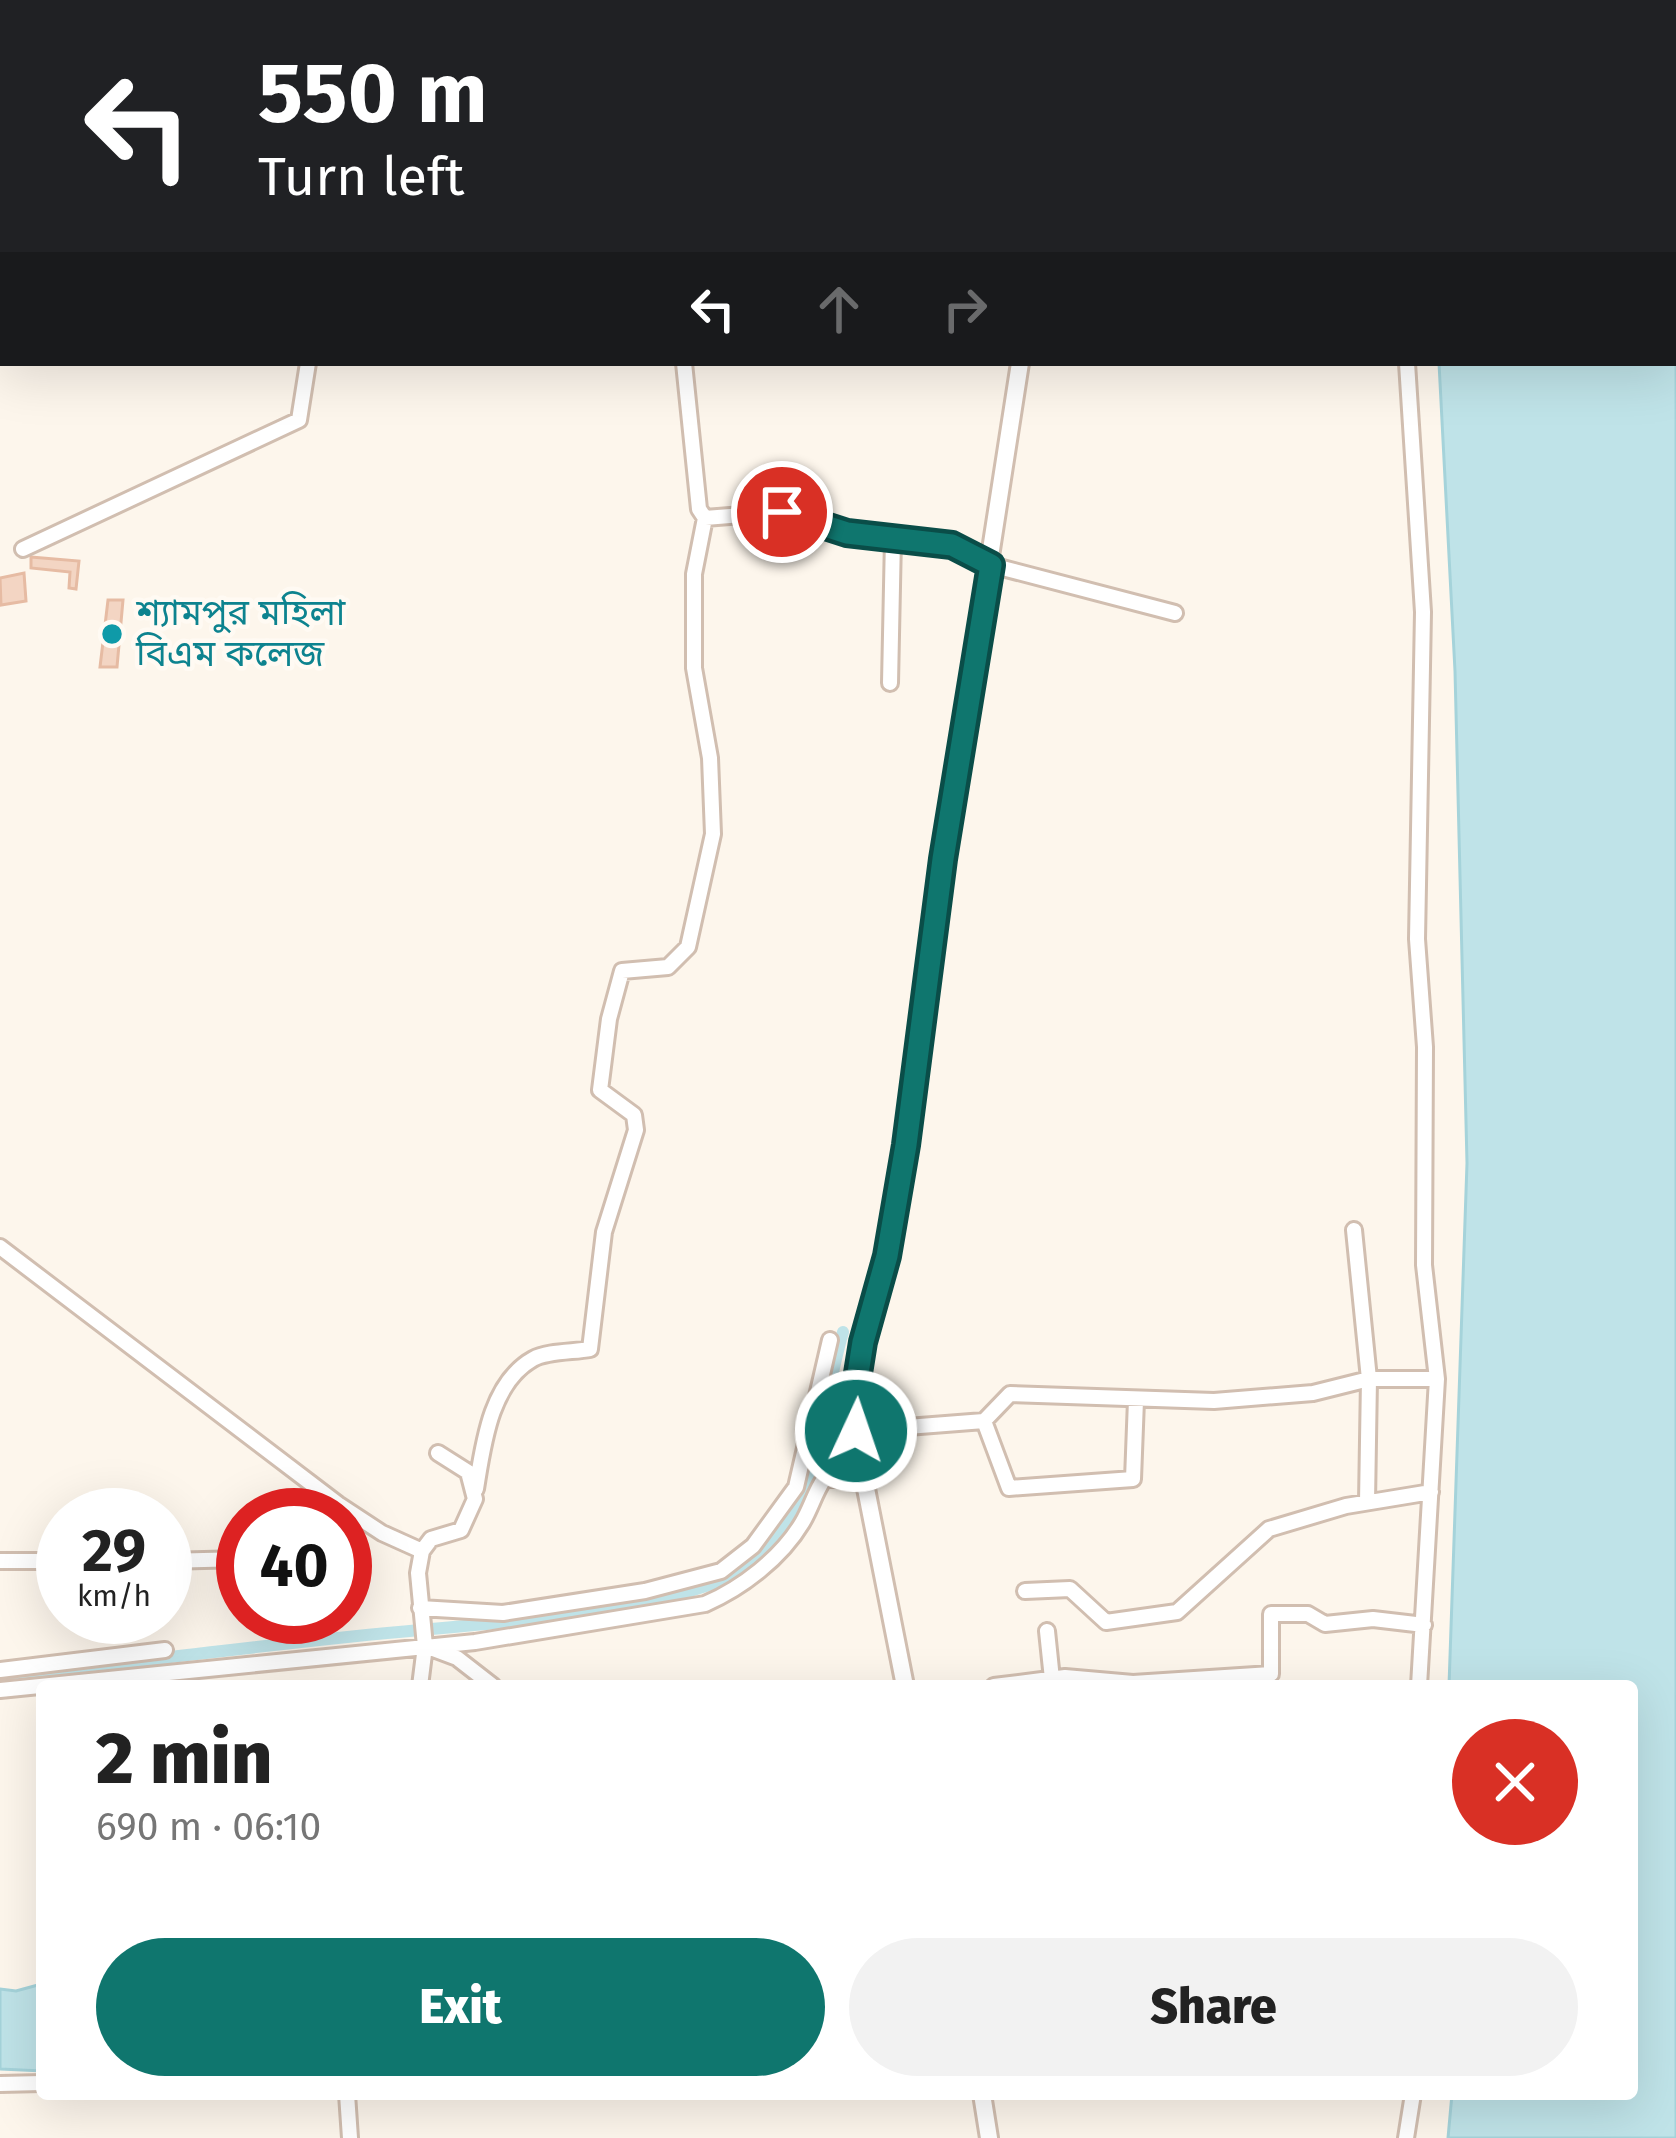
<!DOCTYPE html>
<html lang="en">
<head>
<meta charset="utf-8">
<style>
  body { margin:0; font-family:"Fira Sans","Noto Sans Bengali",sans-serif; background:#f2f2f2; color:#222; height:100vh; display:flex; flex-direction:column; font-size:45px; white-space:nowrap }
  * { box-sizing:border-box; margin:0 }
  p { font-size:39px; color:#767676 }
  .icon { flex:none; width:66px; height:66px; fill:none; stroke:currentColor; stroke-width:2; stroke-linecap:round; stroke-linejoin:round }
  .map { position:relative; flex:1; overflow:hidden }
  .drawer { position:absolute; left:36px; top:1680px; width:1602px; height:420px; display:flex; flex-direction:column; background:#fff; border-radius:12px; box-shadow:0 12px 48px #0002 }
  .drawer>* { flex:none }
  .guide { position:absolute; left:0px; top:0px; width:1677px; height:366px; box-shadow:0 12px 48px #0002; background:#202124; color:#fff; overflow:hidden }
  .speed { position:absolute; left:36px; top:1488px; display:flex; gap:24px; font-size:60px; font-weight:700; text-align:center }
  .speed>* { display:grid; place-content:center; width:156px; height:156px; border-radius:50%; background:#fff; box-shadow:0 12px 48px #0002; line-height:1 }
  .speed small { font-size:30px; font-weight:400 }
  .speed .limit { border:18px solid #d22; background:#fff; color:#111 }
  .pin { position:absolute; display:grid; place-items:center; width:102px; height:102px; color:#fff; margin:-51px; border:6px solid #fff; border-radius:50%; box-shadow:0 3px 12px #0007 }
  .me { position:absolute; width:132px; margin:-66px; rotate:3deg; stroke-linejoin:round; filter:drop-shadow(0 0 9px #0008) }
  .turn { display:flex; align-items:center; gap:42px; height:252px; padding:0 60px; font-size:54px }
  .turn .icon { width:156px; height:156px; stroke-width:2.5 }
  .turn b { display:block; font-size:84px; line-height:102px }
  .lanes { display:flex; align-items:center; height:114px; padding:0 60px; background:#0003; justify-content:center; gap:60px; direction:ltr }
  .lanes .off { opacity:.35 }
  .round { display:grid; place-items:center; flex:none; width:126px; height:126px; border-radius:63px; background:#f2f2f2 }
  .overview { display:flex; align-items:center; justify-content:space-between; height:204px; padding:0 60px }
  h1 { font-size:72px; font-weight:800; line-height:90px }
  .cta { display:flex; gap:24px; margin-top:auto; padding:24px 60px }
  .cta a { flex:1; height:138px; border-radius:72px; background:#0f766e; color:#fff; font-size:48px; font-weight:800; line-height:138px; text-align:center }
  .cta a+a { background:#f2f2f2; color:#222 }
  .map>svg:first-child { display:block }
  .water { fill:#bfe3e8; stroke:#a5d3da; stroke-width:3 }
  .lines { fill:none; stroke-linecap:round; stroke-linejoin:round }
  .canal { stroke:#bfe3e8; stroke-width:12 }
  .building { fill:#f3d5c3; stroke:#e6bba3; stroke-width:3 }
  .minor-casing { stroke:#d1beb0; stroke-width:20 }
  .tertiary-casing { stroke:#d1beb0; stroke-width:22 }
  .minor { stroke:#fff; stroke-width:14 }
  .tertiary { stroke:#fff; stroke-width:16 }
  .route-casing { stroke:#0a4d48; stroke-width:30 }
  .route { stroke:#0f766e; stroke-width:21 }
  .culture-dot { fill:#0f9aa8; stroke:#fffaf3; stroke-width:4.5 }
  .labels { text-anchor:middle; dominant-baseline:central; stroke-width:9; stroke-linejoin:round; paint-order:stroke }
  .culture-label { font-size:36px; fill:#0d838f; stroke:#fffaf3; text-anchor:start }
</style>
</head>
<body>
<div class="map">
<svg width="1676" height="2138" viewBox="0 0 1676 2138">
  <rect width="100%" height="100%" fill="#fdf6ec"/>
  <path class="water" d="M1409 0H1676V2138H1448L1452 2094H1632V1686H1449L1467 1163 1455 671 1439 363H1674V3Z
    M38 1985 42 1989V2071L0 2069V1989L16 1991Z"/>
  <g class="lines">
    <path class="canal" d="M138 1661C232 1650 326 1638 420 1630 514 1621 630 1615 717 1582 734 1576 757 1559 769 1546 821 1489 822 1402 843 1332
      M0 1679 142 1663"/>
  </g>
  <path class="building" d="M31 557 79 561 76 589 69 588 70 572 31 568Z
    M24 573 26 601 1 605 0 578Z
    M108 600H123L117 667H100Z"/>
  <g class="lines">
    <defs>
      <path id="minor" d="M368 0 369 3
        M120 3 122 0
        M1370 3V0
        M0 267 3 262
        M684 363 699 509 705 518 781 512 846 533 952 545 991 565 1175 613
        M1407 363 1423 612 1417 939 1425 1047 1424 1265 1437 1379 1419 1686
        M23 549 299 420 308 363
        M890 683 893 538
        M0 1247 338 1504 382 1533 422 1551 418 1573 425 1646 457 1658 493 1686
        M984 1421 1009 1488 1133 1479 1136 1400
        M856 1431 984 1421 1010 1394 1214 1401 1313 1393 1369 1379 1354 1230
        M476 1489C483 1446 490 1383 533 1359 547 1351 574 1352 590 1349L604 1232 636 1130 634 1115 600 1090 609 1019 622 971 668 967 688 947 713 834 710 758 694 668V574L705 518
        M1367 1502 1369 1379H1437
        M422 1551 431 1539 461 1530 475 1499 468 1472 438 1453
        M0 1561H63
        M165 1561 243 1559
        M1025 1591 1070 1589 1106 1622 1177 1612 1269 1529 1346 1506 1431 1492
        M420 1608 503 1613 645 1591 721 1571 753 1546 796 1487 830 1340
        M1047 1631 1052 1679
        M0 1670 165 1650
        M420 1686 425 1646
        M994 1686 1065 1677 1133 1683 1271 1674V1614H1308L1325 1624 1373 1619 1424 1625
        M0 1690 475 1642 705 1604C742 1588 781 1558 802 1523 811 1508 815 1492 824 1479H863
        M0 2084 42 2083
        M347 2094 350 2138
        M1406 2138 1413 2094"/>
      <path id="tertiary" d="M1073 3V0
        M905 1686 856 1438 855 1392 863 1342 887 1256 906 1145 943 859 1020 363
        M982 2094 989 2138"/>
    </defs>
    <use href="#minor" class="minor-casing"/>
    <use href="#tertiary" class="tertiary-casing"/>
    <use href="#minor" class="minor"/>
    <use href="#tertiary" class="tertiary"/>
  </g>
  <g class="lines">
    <defs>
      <path id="route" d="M782 512 847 533 952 545 991 565 943 859 906 1145 887 1256 863 1342 855 1392 856 1431"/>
    </defs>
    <use href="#route" class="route-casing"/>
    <use href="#route" class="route"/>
  </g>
  <circle class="culture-dot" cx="112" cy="634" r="12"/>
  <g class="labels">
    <g class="culture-label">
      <text x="136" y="613">শ্যামপুর মহিলা<tspan x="136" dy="41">বিএম কলেজ</tspan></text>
    </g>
  </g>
</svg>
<div class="speed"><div>29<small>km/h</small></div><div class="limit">40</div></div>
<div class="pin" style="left:782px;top:512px;background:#d93025"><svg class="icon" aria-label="arrive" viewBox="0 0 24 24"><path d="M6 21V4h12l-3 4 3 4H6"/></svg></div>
<svg class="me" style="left:856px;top:1431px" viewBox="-20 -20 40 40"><circle r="17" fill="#0f766e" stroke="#fff" stroke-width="3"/><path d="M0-11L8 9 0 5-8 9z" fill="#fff"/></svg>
<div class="guide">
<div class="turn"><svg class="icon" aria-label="left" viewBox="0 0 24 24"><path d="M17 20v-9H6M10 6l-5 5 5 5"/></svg><div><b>550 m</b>Turn left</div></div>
<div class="lanes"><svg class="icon" aria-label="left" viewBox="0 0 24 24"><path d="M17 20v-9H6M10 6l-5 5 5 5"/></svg><svg class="icon off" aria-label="ahead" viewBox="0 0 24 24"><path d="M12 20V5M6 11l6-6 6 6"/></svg><svg class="icon off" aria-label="right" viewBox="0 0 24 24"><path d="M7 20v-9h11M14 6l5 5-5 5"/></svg></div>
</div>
<section class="drawer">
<div class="overview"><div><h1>2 min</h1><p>690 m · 06:10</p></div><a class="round" style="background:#d93025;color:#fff"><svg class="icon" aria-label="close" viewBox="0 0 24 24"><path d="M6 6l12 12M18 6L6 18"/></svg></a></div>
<div class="cta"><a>Exit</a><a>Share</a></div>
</section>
</div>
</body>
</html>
